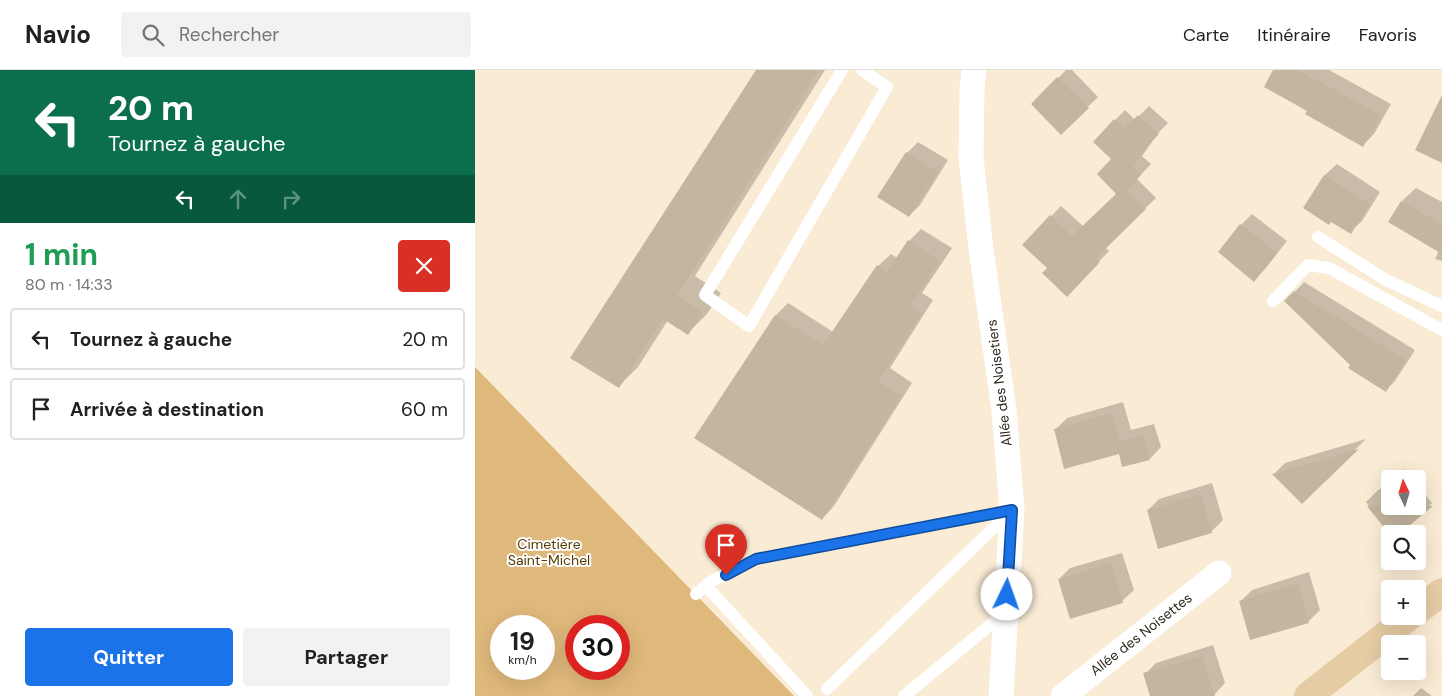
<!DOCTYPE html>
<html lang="fr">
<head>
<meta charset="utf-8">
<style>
  body { margin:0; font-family:"DM Sans",sans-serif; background:#f2f2f2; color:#202124; height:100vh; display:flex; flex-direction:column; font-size:19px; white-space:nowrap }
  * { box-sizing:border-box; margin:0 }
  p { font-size:16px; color:#757577 }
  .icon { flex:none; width:28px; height:28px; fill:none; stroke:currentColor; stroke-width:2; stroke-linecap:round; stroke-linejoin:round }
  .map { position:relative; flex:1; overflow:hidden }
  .panel { display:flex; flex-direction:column; background:#fff; width:475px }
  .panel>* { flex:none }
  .guide { background:#0b6e4f; color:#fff; overflow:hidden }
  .needle { width:32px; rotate:356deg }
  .controls { position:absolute; left:906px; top:400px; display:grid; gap:10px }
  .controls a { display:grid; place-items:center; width:45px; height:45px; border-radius:5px; background:#fff; box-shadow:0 5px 20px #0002; font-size:25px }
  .speed { position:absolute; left:15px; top:545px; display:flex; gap:10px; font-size:25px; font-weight:700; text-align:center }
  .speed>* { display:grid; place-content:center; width:65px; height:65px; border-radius:50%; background:#fff; box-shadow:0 5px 20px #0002; line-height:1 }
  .speed small { font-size:12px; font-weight:400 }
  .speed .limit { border:8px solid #d22; background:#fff; color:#111 }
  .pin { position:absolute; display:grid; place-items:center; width:42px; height:42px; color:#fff; margin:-51px -21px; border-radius:50% 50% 50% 0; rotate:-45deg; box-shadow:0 0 5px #0007 }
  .pin .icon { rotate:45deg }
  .me { position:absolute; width:55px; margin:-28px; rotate:3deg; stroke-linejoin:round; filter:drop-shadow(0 0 4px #0008) }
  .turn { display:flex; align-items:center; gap:18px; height:105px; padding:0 25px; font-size:22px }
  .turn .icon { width:65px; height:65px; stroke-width:2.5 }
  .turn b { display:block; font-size:35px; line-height:42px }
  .lanes { display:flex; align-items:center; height:48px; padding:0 25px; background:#0003; justify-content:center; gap:25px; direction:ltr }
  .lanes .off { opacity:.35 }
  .round { display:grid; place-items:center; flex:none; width:52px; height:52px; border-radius:5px; background:#f2f2f2 }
  .head { display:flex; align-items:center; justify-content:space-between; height:85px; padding:0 25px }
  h1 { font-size:30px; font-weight:700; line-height:38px; color:#1e9e55 }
  .button { display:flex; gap:10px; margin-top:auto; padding:10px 25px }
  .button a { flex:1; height:58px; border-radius:5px; background:#1a73e8; color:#fff; font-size:20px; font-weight:700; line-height:58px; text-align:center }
  .button a+a { background:#f2f2f2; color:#202124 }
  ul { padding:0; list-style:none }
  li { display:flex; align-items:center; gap:15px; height:62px; margin:0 10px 8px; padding:0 15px; border:2px solid #e0e0e0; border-radius:5px }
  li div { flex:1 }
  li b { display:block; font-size:19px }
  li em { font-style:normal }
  header { display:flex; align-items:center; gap:30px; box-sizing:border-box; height:70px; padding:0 25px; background:#fff; border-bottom:1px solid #e0e0e0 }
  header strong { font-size:24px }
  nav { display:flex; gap:28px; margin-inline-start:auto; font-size:18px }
  .search { width:350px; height:45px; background:#f2f2f2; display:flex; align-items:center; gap:12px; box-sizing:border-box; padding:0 18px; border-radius:5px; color:#757577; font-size:19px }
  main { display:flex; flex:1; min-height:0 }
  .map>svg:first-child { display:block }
  .green { fill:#dfb87b; fill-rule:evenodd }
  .shadow { fill:#0003 }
  .building { fill:#c4b59f }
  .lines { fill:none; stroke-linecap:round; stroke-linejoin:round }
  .lane { stroke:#fff; stroke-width:12 }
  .street { stroke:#fff; stroke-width:25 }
  .primary { stroke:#e5cca5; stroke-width:28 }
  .route-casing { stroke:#114b97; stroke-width:12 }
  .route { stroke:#1a73e8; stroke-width:9 }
  .labels { text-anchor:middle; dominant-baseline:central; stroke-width:4; stroke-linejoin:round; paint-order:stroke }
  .street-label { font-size:14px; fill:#2e281f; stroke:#fff }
  .park-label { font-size:14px; fill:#563a00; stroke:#fff }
</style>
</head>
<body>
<header>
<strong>Navio</strong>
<div class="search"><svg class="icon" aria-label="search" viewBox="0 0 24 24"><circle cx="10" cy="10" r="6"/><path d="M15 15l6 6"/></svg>Rechercher</div>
<nav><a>Carte</a><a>Itinéraire</a><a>Favoris</a></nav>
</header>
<main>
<section class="panel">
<div class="guide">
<div class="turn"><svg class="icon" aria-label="left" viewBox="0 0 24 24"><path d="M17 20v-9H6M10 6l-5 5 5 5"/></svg><div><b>20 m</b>Tournez à gauche</div></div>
<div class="lanes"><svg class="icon" aria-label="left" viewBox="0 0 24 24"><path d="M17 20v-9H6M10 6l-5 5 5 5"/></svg><svg class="icon off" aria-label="ahead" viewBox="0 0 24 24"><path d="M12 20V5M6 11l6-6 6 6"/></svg><svg class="icon off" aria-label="right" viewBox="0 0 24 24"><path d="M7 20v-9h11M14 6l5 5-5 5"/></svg></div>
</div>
<div class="head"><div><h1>1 min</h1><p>80 m · 14:33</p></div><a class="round" style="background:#d93025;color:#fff"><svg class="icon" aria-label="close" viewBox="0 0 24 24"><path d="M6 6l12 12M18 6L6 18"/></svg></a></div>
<ul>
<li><svg class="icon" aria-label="left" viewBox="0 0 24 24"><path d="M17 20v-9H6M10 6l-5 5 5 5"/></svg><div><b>Tournez à gauche</b></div><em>20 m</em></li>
<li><svg class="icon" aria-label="arrive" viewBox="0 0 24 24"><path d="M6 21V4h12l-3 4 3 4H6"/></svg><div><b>Arrivée à destination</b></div><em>60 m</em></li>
</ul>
<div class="button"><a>Quitter</a><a>Partager</a></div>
</section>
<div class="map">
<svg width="967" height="626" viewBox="0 0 967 626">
  <rect width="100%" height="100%" fill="#faebd4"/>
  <path class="green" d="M0 297 319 626H0ZM26 556H69V599H26ZM101 556H144V599H101Z"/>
  <path class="shadow" d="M282 0H350L220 206 246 223 232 244 213 263 193 250 163 297 144 316Z
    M591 0H597L623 27 586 63 558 34Z
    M800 0H854L916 34 899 64 888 75Z
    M674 36 693 53 685 61 667 86 676 94 662 109 681 128 630 177 634 181 592 225 574 198 549 175 586 136 608 156 642 124 638 89 640 50 650 40 660 50Z
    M443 72 473 90 445 135 434 146 432 83Z
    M862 94 905 122 887 151 875 162 830 137 850 105Z
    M941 118 967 132V191L960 189 964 180 927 131Z
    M777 144 812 171 790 199 779 210 766 155Z
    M446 159 477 178 447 223 458 230 415 298 437 313 359 436 347 449 221 368 301 245 313 233 358 262 403 196 416 184 422 188 434 171Z
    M829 212 940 280 920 311 911 320 877 294 811 231Z
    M648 332 656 360 679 354 686 377 675 389 648 395 645 382 581 359 592 348Z
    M891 369 827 432 799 404 810 393Z
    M930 399 938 409H918Z
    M915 411V436H942V414L957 433 946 444 915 464 891 432 902 421Z
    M737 413 748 450 736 462 673 440 684 429Z
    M647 483 659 520 647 531 584 509 595 498Z
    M834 502 845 540 834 551 776 568 766 531 777 520Z
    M738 575 750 613 739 625 670 604 681 593Z
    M946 618 957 626H938Z"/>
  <path class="building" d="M281 0H344L202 226 228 242 213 265 188 249 144 318 95 288Z
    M798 0H823L906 45 888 77 830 44 832 41 789 17Z
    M582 7 614 38 586 65 556 34Z
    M967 25V93L940 80Z
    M663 45 684 64 675 73 658 97 666 105 652 120 671 139 621 188 625 192 592 227 567 203 572 198 547 175 575 145 597 166 641 124 622 104 636 89 618 72 639 49 649 59Z
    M431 82 463 102 434 147 402 127Z
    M849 105 895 134 876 164 856 152 854 155 828 138Z
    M926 131 967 154V184L913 152Z
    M765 154 802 183 779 212 743 182Z
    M433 170 465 191 435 236 447 243 403 311 426 326 347 450 219 368 300 245 348 275 402 195 412 202Z
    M819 221 931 290 911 322 873 298 875 295 809 231Z
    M637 343 645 371 668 364 675 390 647 397 644 384 589 399 579 359Z
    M884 379 827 434 797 404Z
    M726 424 737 463 683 479 672 440Z
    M892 436H958L924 464H915V465Z
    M636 493 648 533 595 549 583 509Z
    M823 513 834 553 775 570 764 531Z
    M727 586 740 626H675L668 603Z"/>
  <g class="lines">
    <path class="lane" d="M367 0 230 225 274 256 412 17 387 0
      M843 167 911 210 967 236
      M798 231 833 195 854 198 967 260
      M231 516 332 626
      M221 524 235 512 281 489 537 440
      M352 619 535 442
      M429 626 531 542"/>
    <path class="street" d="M499 0 497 18 496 87 506 179 529 340 537 440 526 626
      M588 626 744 503"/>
    <path class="primary" d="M942 541 967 522
      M833 626 935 546"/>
  </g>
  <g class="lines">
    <defs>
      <path id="route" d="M251 505 281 489 537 440 532 525"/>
    </defs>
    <use href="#route" class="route-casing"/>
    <use href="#route" class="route"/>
  </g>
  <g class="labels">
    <g class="street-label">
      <text transform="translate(524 313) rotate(-97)">Allée des Noisetiers</text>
      <text transform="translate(666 564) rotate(-38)">Allée des Noisettes</text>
    </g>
    <g class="park-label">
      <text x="74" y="474">Cimetière<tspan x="74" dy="16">Saint-Michel</tspan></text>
    </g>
  </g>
</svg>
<div class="controls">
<a><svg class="needle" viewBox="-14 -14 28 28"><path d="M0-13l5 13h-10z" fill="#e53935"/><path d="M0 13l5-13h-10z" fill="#757577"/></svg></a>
<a><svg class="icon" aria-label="search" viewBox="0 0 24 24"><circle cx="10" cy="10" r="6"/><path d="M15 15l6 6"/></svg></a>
<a>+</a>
<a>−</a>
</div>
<div class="speed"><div>19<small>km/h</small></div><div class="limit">30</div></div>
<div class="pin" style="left:251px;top:505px;background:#d93025"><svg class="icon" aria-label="arrive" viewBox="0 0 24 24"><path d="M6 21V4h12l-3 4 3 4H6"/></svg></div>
<svg class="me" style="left:532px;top:525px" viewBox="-20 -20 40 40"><circle r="19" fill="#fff"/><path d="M0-13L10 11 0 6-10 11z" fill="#1a73e8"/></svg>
</div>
</main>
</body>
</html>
